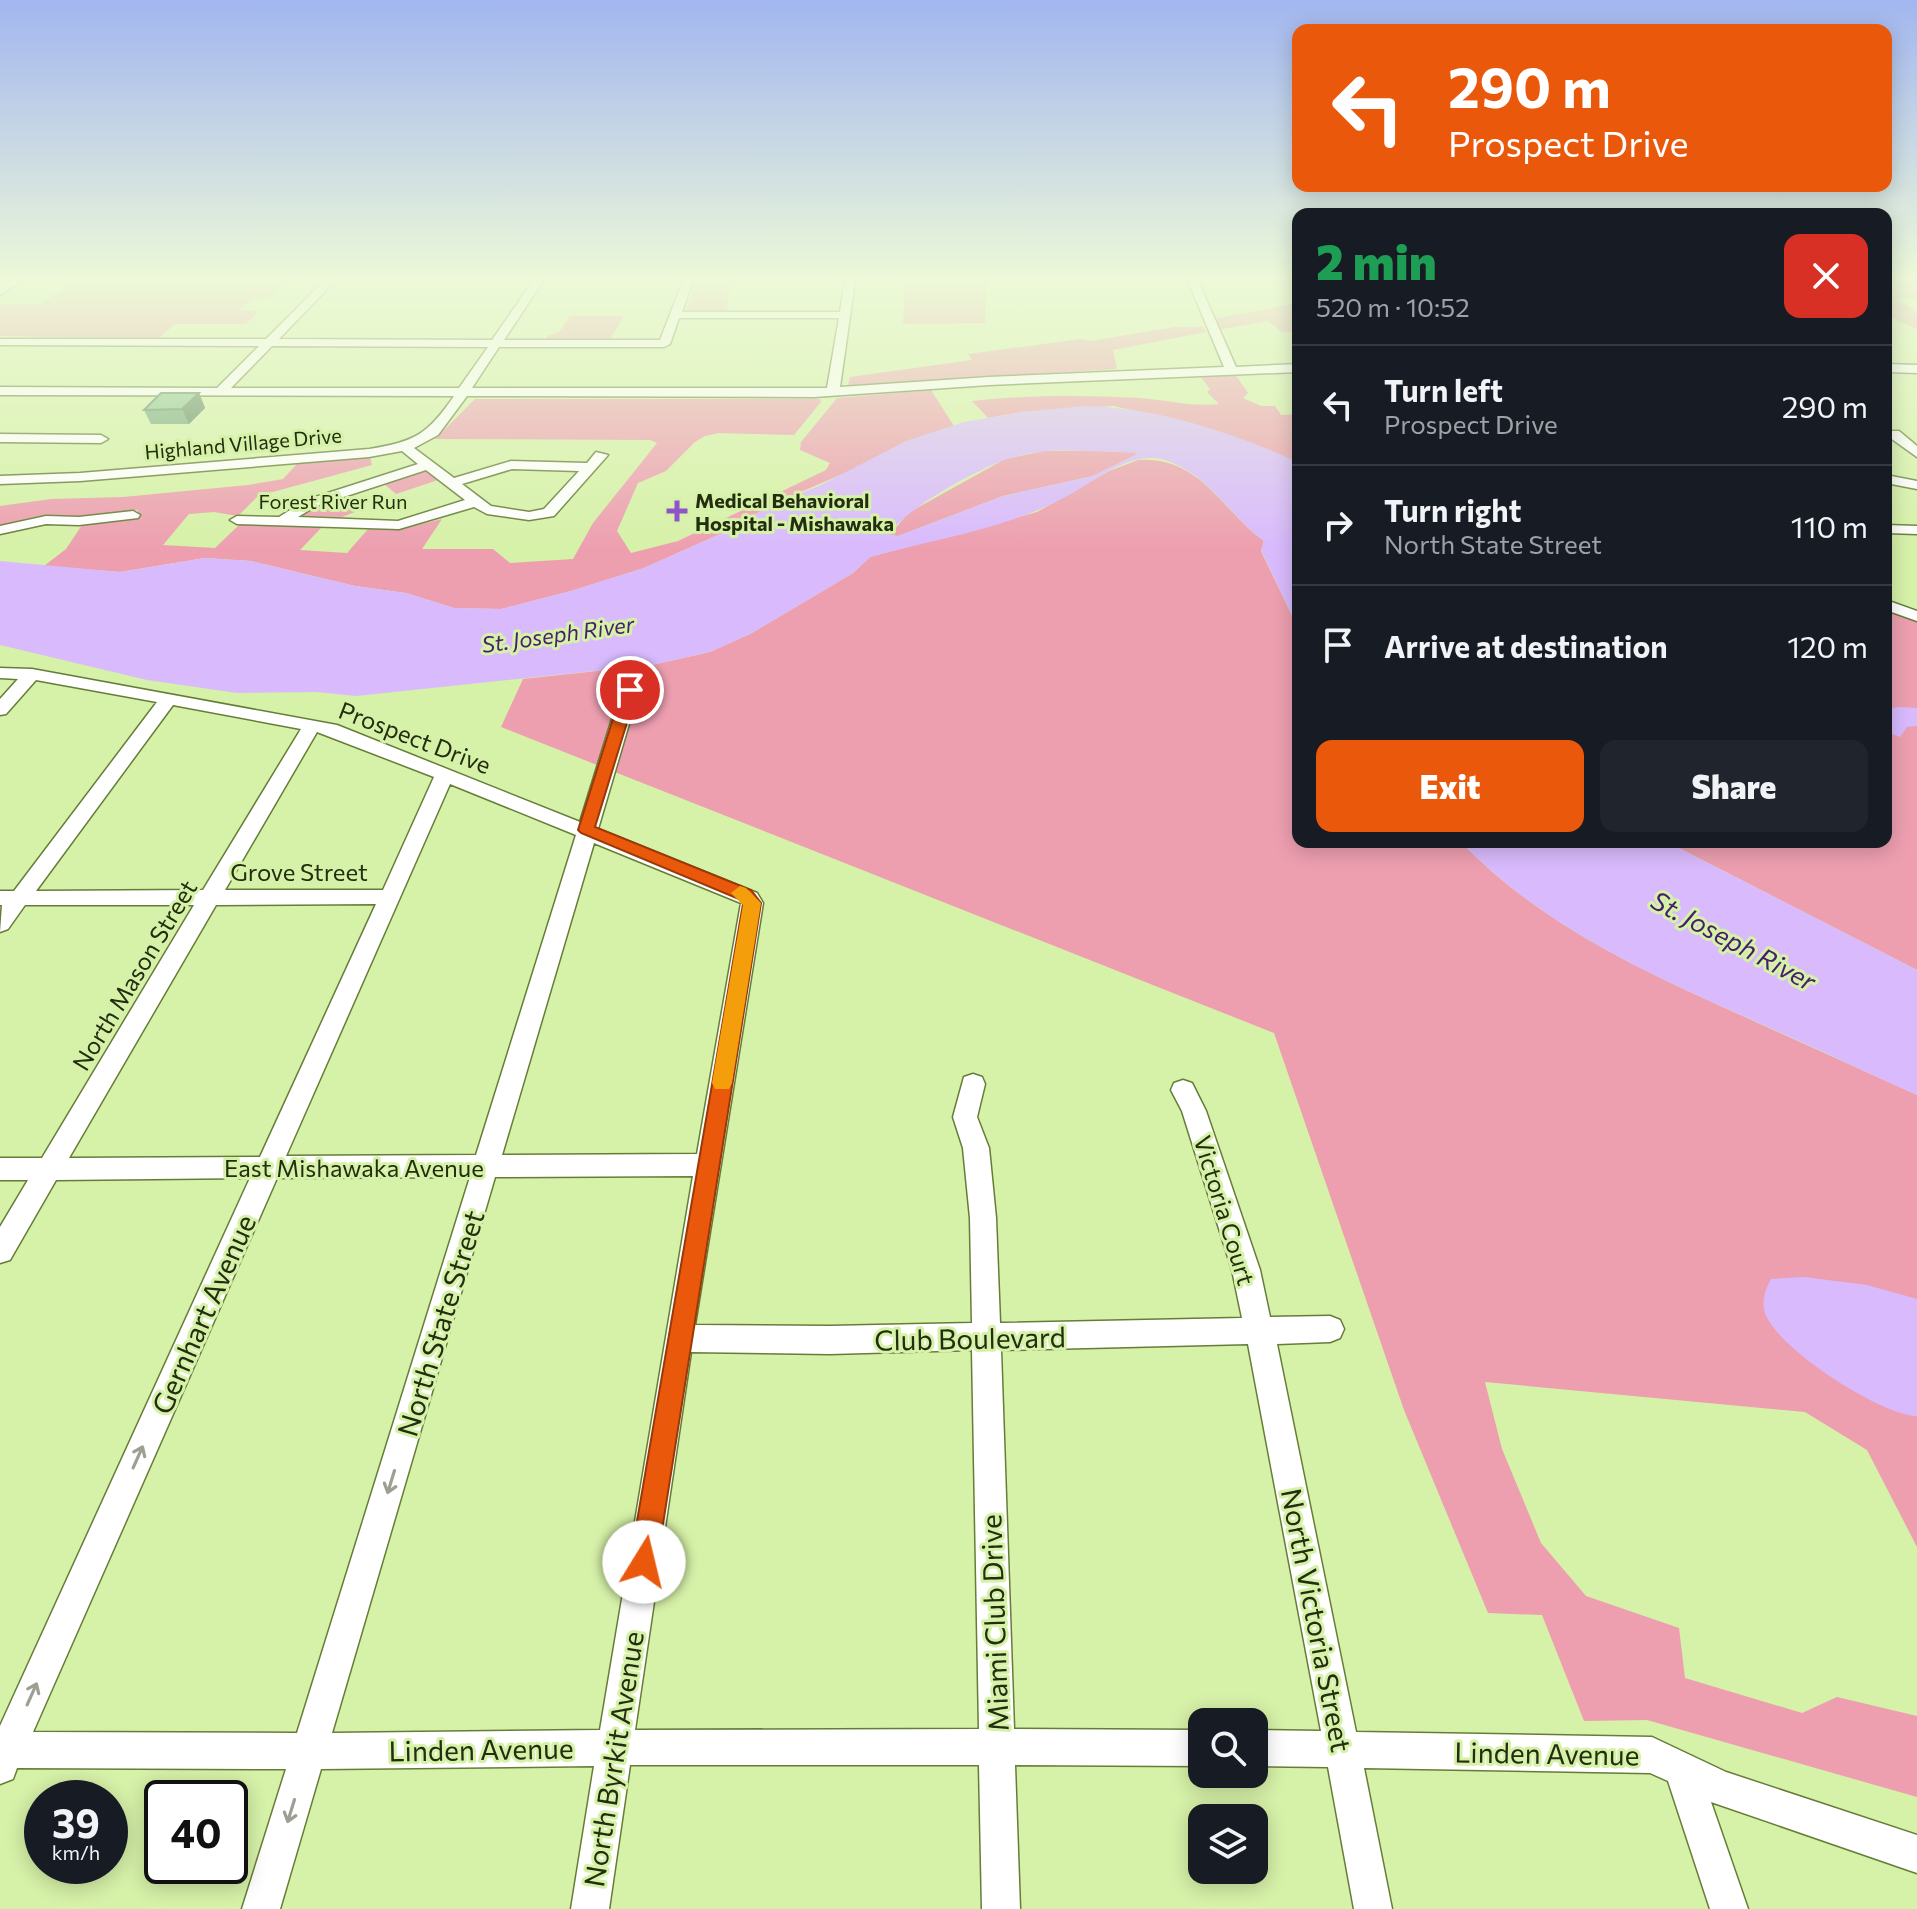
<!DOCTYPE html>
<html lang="en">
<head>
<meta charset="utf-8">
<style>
  body { margin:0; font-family:Commissioner,sans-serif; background:#20242c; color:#f1f3f6; height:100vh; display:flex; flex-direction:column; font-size:30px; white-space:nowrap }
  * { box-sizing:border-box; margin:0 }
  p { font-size:26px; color:#9ea1a6 }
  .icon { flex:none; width:44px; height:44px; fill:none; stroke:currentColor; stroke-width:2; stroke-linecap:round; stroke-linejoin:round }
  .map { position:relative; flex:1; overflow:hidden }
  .side { position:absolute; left:1292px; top:208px; width:600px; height:640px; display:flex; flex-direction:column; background:#171b24; border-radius:16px; box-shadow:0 4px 20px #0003 }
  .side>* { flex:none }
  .banner { position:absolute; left:1292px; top:24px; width:600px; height:168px; border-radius:16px; box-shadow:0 4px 20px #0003; background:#ea580c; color:#fff; overflow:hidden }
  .controls { position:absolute; left:1188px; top:1708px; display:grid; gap:16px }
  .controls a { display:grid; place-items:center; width:80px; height:80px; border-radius:16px; background:#171b24; box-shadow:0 4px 20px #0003; font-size:40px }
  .speed { position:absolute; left:24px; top:1780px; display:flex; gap:16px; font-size:40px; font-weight:700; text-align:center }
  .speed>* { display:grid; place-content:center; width:104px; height:104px; border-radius:50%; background:#171b24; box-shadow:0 4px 20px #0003; line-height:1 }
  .speed small { font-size:20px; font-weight:400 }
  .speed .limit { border:4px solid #111; border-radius:12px; background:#fff; color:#111 }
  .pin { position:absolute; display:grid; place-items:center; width:68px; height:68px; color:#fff; margin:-34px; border:4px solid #fff; border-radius:50%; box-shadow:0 2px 8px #0007 }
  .me { position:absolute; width:88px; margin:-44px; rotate:9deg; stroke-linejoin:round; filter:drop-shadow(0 0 6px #0008) }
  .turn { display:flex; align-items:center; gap:28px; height:168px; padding:0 24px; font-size:36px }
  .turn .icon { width:104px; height:104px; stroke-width:2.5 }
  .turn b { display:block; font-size:56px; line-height:68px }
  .round { display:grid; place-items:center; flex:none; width:84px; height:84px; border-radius:16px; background:#20242c }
  .summary { display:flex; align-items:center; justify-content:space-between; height:136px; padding:0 24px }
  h1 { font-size:48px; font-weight:800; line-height:60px; color:#1e9e55 }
  .action { display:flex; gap:16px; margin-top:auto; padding:16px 24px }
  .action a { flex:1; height:92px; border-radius:16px; background:#ea580c; color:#fff; font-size:32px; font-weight:800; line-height:92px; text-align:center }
  .action a+a { background:#20242c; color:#f1f3f6 }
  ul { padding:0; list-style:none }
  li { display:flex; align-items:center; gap:24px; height:120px; padding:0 24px; border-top:2px solid #363941 }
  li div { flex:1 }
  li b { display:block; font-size:30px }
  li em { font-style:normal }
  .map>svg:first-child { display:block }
  .green { fill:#ed9fb0 }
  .water { fill:#d9bafd; fill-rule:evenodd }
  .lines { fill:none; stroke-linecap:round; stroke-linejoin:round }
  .minor-casing { stroke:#667d39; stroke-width:3 }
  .minor { fill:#fff; fill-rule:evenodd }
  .wall { fill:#79aa7a }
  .shaded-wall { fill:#638b63 }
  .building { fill:#8dc68e; stroke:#638b63; stroke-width:2 }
  .oneway { stroke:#9ca093 }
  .route { fill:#ea580c; stroke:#983908; stroke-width:2 }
  .slow { fill:#f59e0b }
  .poi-dot { fill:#9053c9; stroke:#d6f1a8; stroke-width:3 }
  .labels { text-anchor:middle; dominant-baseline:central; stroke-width:6; stroke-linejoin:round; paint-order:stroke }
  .far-street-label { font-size:20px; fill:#232d10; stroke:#d6f1a8 }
  .far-poi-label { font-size:20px; font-weight:bold; fill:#232d10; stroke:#d6f1a8; text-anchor:start }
  .far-water-label { font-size:22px; font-style:italic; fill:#461e6a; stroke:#d6f1a8 }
  .street-label { font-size:24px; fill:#232d10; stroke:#d6f1a8 }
  .water-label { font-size:26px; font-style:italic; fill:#461e6a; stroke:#d6f1a8 }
  .near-street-label { font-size:28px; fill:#232d10; stroke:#d6f1a8 }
</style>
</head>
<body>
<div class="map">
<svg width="1917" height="1909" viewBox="0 0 1917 1909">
  <rect width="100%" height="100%" fill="#d6f1a8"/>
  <path class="green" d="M905 281H987L985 323 903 324Z
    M1886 281H1917V298L1897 299 1917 312V329L1886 315Z
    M234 282H286L269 299H251L239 310 259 311 246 324H175L158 339 0 336V304H41L71 284Z
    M730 282 727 312 686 311 695 283Z
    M1298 303V332H1282L1268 321 1218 330 1214 319Z
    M570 316H624L609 341 545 340 548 336 559 332Z
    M1175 327H1203L1207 332 1113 350 1117 369 848 385 850 377 972 360 968 354 1081 339 1091 341Z
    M1235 374 1248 393 1243 398 1261 406H1275L1281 415 1298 414V462L1216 431 1114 406 1022 412 988 418 972 401C1027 395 1083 395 1139 398 1167 400 1192 407 1219 404L1207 392 1210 389 1200 376Z
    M931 390 954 426 773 504 729 530 644 568 571 591 501 609 454 608 406 593 355 586 251 561 205 558 120 572 44 566 66 549 82 525 137 518 138 510C92 516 46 517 0 527V506L51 499 123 497 248 485 283 479 297 464 370 457 372 465 258 496 238 516 214 512 189 514 163 545 215 548 239 525H324L300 550 347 553 369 528 401 529 442 519 422 549H493L510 563 573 559 593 523 657 443 650 440 435 439 475 399H820L821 402 794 435 719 433 705 436 695 442 666 471 638 483 617 531 631 553 678 541 826 470 830 463 800 450 801 442 837 398Z
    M1123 450 1135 451 1138 454 1093 476 1003 496 898 536 890 535 908 513 1005 459 1044 451Z
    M1138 460C1201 456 1221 510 1264 541L1261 551 1298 628V842H1461C1540 924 1642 971 1745 1017 1802 1043 1860 1069 1917 1095V1547L1867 1450 1805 1412 1485 1382 1502 1449 1541 1543 1586 1596 1679 1628 1685 1678 1802 1713 1837 1697 1917 1716V1797L1647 1720 1584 1721 1542 1615 1488 1613 1404 1410 1274 1033 501 727 523 679 652 665 710 652 752 633 853 573 870 557 1037 512 1109 471Z
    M421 471H426L438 480 396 494 383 483Z
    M346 495 360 510 342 517 299 516 304 509Z
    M1886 605 1917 615V970L1667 842H1886Z"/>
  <path class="water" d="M1085 406C1157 407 1233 433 1298 462V628L1261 550 1264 541C1230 516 1209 474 1165 460 1130 450 1097 480 1069 495 1008 529 937 538 870 557L853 573 752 633 710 652 652 665 356 696 316 692 237 693 147 680 0 645V561L120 572 205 558 251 561 355 586 406 593 454 608 501 609 571 591 644 568 729 530 773 504 819 486 906 441 964 422 1022 412ZM1063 450 1139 453 1093 476 1003 496 898 536 890 535C898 512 982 467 1007 459 1026 453 1044 451 1063 450Z
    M1899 707 1917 708V726L1907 727 1900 737 1886 732V709Z
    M1461 842H1667L1917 970V1095C1861 1070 1806 1044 1750 1019 1646 973 1541 925 1461 842Z
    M1804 1277 1867 1285 1917 1299V1416C1882 1416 1770 1345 1764 1309 1762 1298 1766 1288 1771 1279Z"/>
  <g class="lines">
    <defs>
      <path id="minor" d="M10 281H21L0 295V287Z
        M324 281H335L279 339 492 340 533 281H543L504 340H660L683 281H693L682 312H840L845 281H855L840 387 989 377 1224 367 1188 281H1198L1236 367 1298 364V372L989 385 814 397 467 396 438 435 414 448 454 478 511 461 587 463 596 452 608 455 554 516 529 520 487 514 474 507 399 529 237 524 230 520 237 516 279 517 306 500 418 464 402 451 369 457 80 481 0 484V476L80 473 369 449C415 442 428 434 454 396L0 395V387L217 388 259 346 0 345V339H266ZM679 318H839L827 388H472L499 347H664L670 344ZM272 346 488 347 459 388H231ZM512 469 579 471 544 509 529 512 491 506 462 484ZM426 470 465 500 398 521 298 517 316 506Z
        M1886 364 1917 365V373L1886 372Z
        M1889 431H1899L1917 446V457L1889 437Z
        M0 434 101 435 108 439 101 443 0 442Z
        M1886 475 1917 481V489L1886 483Z
        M133 511 140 515 138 518 79 525 46 524 0 534V526L46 516 79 517Z
        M1886 525 1917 526V534L1886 533Z
        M1886 600 1917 611V621L1886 610Z
        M0 668 32 669 337 725 580 822 621 690 630 685 636 686 639 690 598 829 757 893 763 903 695 1325 830 1326 972 1323 970 1218 963 1148 953 1117 964 1077 973 1074 982 1077 985 1084 977 1117 989 1148 996 1218 1000 1323 1242 1318 1232 1270 1182 1111 1171 1090 1174 1083 1183 1080 1192 1083 1206 1111 1260 1270 1270 1317 1330 1316 1340 1320 1344 1329 1340 1338 1330 1342 1277 1344 1356 1732 1652 1737 1726 1772 1917 1835V1873L1711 1802 1748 1909H1710L1668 1781 1650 1773 1364 1768 1392 1909H1354L1328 1767 1254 1766V1730L1321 1731 1248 1344 1001 1350 1014 1729 1202 1730V1766L1015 1765 1020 1909H982L979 1765H630L609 1909H571L594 1766 321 1769 280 1909H242L286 1769 17 1768 13 1779 0 1784V1726L250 1178 56 1180 10 1260 0 1263V1227L28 1180H0V1158H42L194 905H25L8 929 0 932 2 905H0V891H14L157 702 36 680 6 714 0 715V699L18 679 0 678ZM173 705 301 729 203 890 36 891ZM317 732 434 777 383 890H225ZM450 784 576 835 476 1155 286 1156ZM594 843 741 903 697 1154 502 1155ZM376 904 260 1157 69 1158 216 905ZM693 1176 600 1730 332 1733 495 1177ZM470 1177 297 1733 33 1732 277 1178ZM972 1350 979 1729 635 1730 691 1352 830 1354Z"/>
    </defs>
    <use href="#minor" class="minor-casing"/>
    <use href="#minor" class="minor"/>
  </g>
  <path class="wall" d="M199 393 205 408 189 424H151L144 410Z"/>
  <path class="shaded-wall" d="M199 393 205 408 189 424 182 409Z"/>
  <path class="building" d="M161 393H199L182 409 144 410Z"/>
  <defs><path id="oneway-shaft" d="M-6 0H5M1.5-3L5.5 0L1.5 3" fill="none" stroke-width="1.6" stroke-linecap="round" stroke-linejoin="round" transform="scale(2)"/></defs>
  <g class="oneway">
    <use href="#oneway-shaft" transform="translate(138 1457) rotate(-66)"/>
    <use href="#oneway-shaft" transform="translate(391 1482) rotate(107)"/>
    <use href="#oneway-shaft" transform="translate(32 1694) rotate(-66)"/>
    <use href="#oneway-shaft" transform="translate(291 1811) rotate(107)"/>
  </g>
  <linearGradient id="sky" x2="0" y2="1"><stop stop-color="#a2b6f0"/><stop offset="0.51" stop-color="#edf9d8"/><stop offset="1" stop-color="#edf9d8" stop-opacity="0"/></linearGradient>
  <rect width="1917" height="548" fill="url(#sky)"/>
  <path class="route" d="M630 686 637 690 595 827 751 890 761 903 657 1562 653 1571 644 1575 634 1571 630 1562 743 904 739 899 581 833 578 830 622 690Z"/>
  <path class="slow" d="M740 886 746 888 761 903 732 1083 729 1089H715L712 1083 743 905 731 893Z"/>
  <path class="poi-dot" d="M673 499h8v8h8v8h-8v8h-8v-8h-8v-8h8z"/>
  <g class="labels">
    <g class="far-street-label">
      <text transform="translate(243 443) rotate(-5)">Highland Village Drive</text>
      <text x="333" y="501">Forest River Run</text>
    </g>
    <g class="far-poi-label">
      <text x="695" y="500">Medical Behavioral<tspan x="695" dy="23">Hospital - Mishawaka</tspan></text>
    </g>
    <g class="far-water-label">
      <text transform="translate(558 634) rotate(-8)">St. Joseph River</text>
    </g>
    <g class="street-label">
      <text transform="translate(415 737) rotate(21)">Prospect Drive</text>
      <text x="299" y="871">Grove Street</text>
      <text transform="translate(134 975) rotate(-59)">North Mason Street</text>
      <text x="354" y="1167">East Mishawaka Avenue</text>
      <text transform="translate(1225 1210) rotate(73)">Victoria Court</text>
    </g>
    <g class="water-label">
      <text transform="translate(1734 940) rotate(28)">St. Joseph River</text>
    </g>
    <g class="near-street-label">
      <text transform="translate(203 1314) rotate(-66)">Gernhart Avenue</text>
      <text transform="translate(440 1323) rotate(-73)">North State Street</text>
      <text transform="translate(970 1338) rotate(-1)">Club Boulevard</text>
      <text transform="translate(1317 1620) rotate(79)">North Victoria Street</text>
      <text transform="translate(994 1623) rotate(-92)">Miami Club Drive</text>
      <text transform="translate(481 1749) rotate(-1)">Linden Avenue</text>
      <text transform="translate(1547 1753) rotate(1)">Linden Avenue</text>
      <text transform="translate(613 1759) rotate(-81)">North Byrkit Avenue</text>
    </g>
  </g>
</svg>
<div class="controls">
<a><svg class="icon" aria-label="search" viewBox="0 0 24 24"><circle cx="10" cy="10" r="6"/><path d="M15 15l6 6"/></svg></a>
<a><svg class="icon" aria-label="layers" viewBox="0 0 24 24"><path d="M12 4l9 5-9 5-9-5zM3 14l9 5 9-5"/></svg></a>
</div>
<div class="speed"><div>39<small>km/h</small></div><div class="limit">40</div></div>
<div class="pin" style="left:630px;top:690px;background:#d93025"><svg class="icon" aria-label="arrive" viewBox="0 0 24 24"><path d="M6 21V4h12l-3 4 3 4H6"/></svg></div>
<svg class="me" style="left:644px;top:1562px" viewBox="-20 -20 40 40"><circle r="19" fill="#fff"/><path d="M0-13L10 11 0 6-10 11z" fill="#ea580c"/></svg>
<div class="banner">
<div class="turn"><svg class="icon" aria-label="left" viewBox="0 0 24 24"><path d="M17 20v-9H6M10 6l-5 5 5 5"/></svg><div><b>290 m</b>Prospect Drive</div></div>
</div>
<section class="side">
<div class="summary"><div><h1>2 min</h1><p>520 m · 10:52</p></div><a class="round" style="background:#d93025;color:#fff"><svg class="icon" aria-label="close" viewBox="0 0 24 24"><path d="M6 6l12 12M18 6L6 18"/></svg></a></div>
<ul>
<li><svg class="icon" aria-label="left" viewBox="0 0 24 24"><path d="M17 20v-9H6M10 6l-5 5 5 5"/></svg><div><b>Turn left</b><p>Prospect Drive</p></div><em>290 m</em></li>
<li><svg class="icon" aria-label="right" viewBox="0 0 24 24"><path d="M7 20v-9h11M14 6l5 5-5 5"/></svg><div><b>Turn right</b><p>North State Street</p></div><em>110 m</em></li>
<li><svg class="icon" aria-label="arrive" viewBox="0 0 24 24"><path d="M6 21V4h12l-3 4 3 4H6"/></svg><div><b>Arrive at destination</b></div><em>120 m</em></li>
</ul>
<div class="action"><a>Exit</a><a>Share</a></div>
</section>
</div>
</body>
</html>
